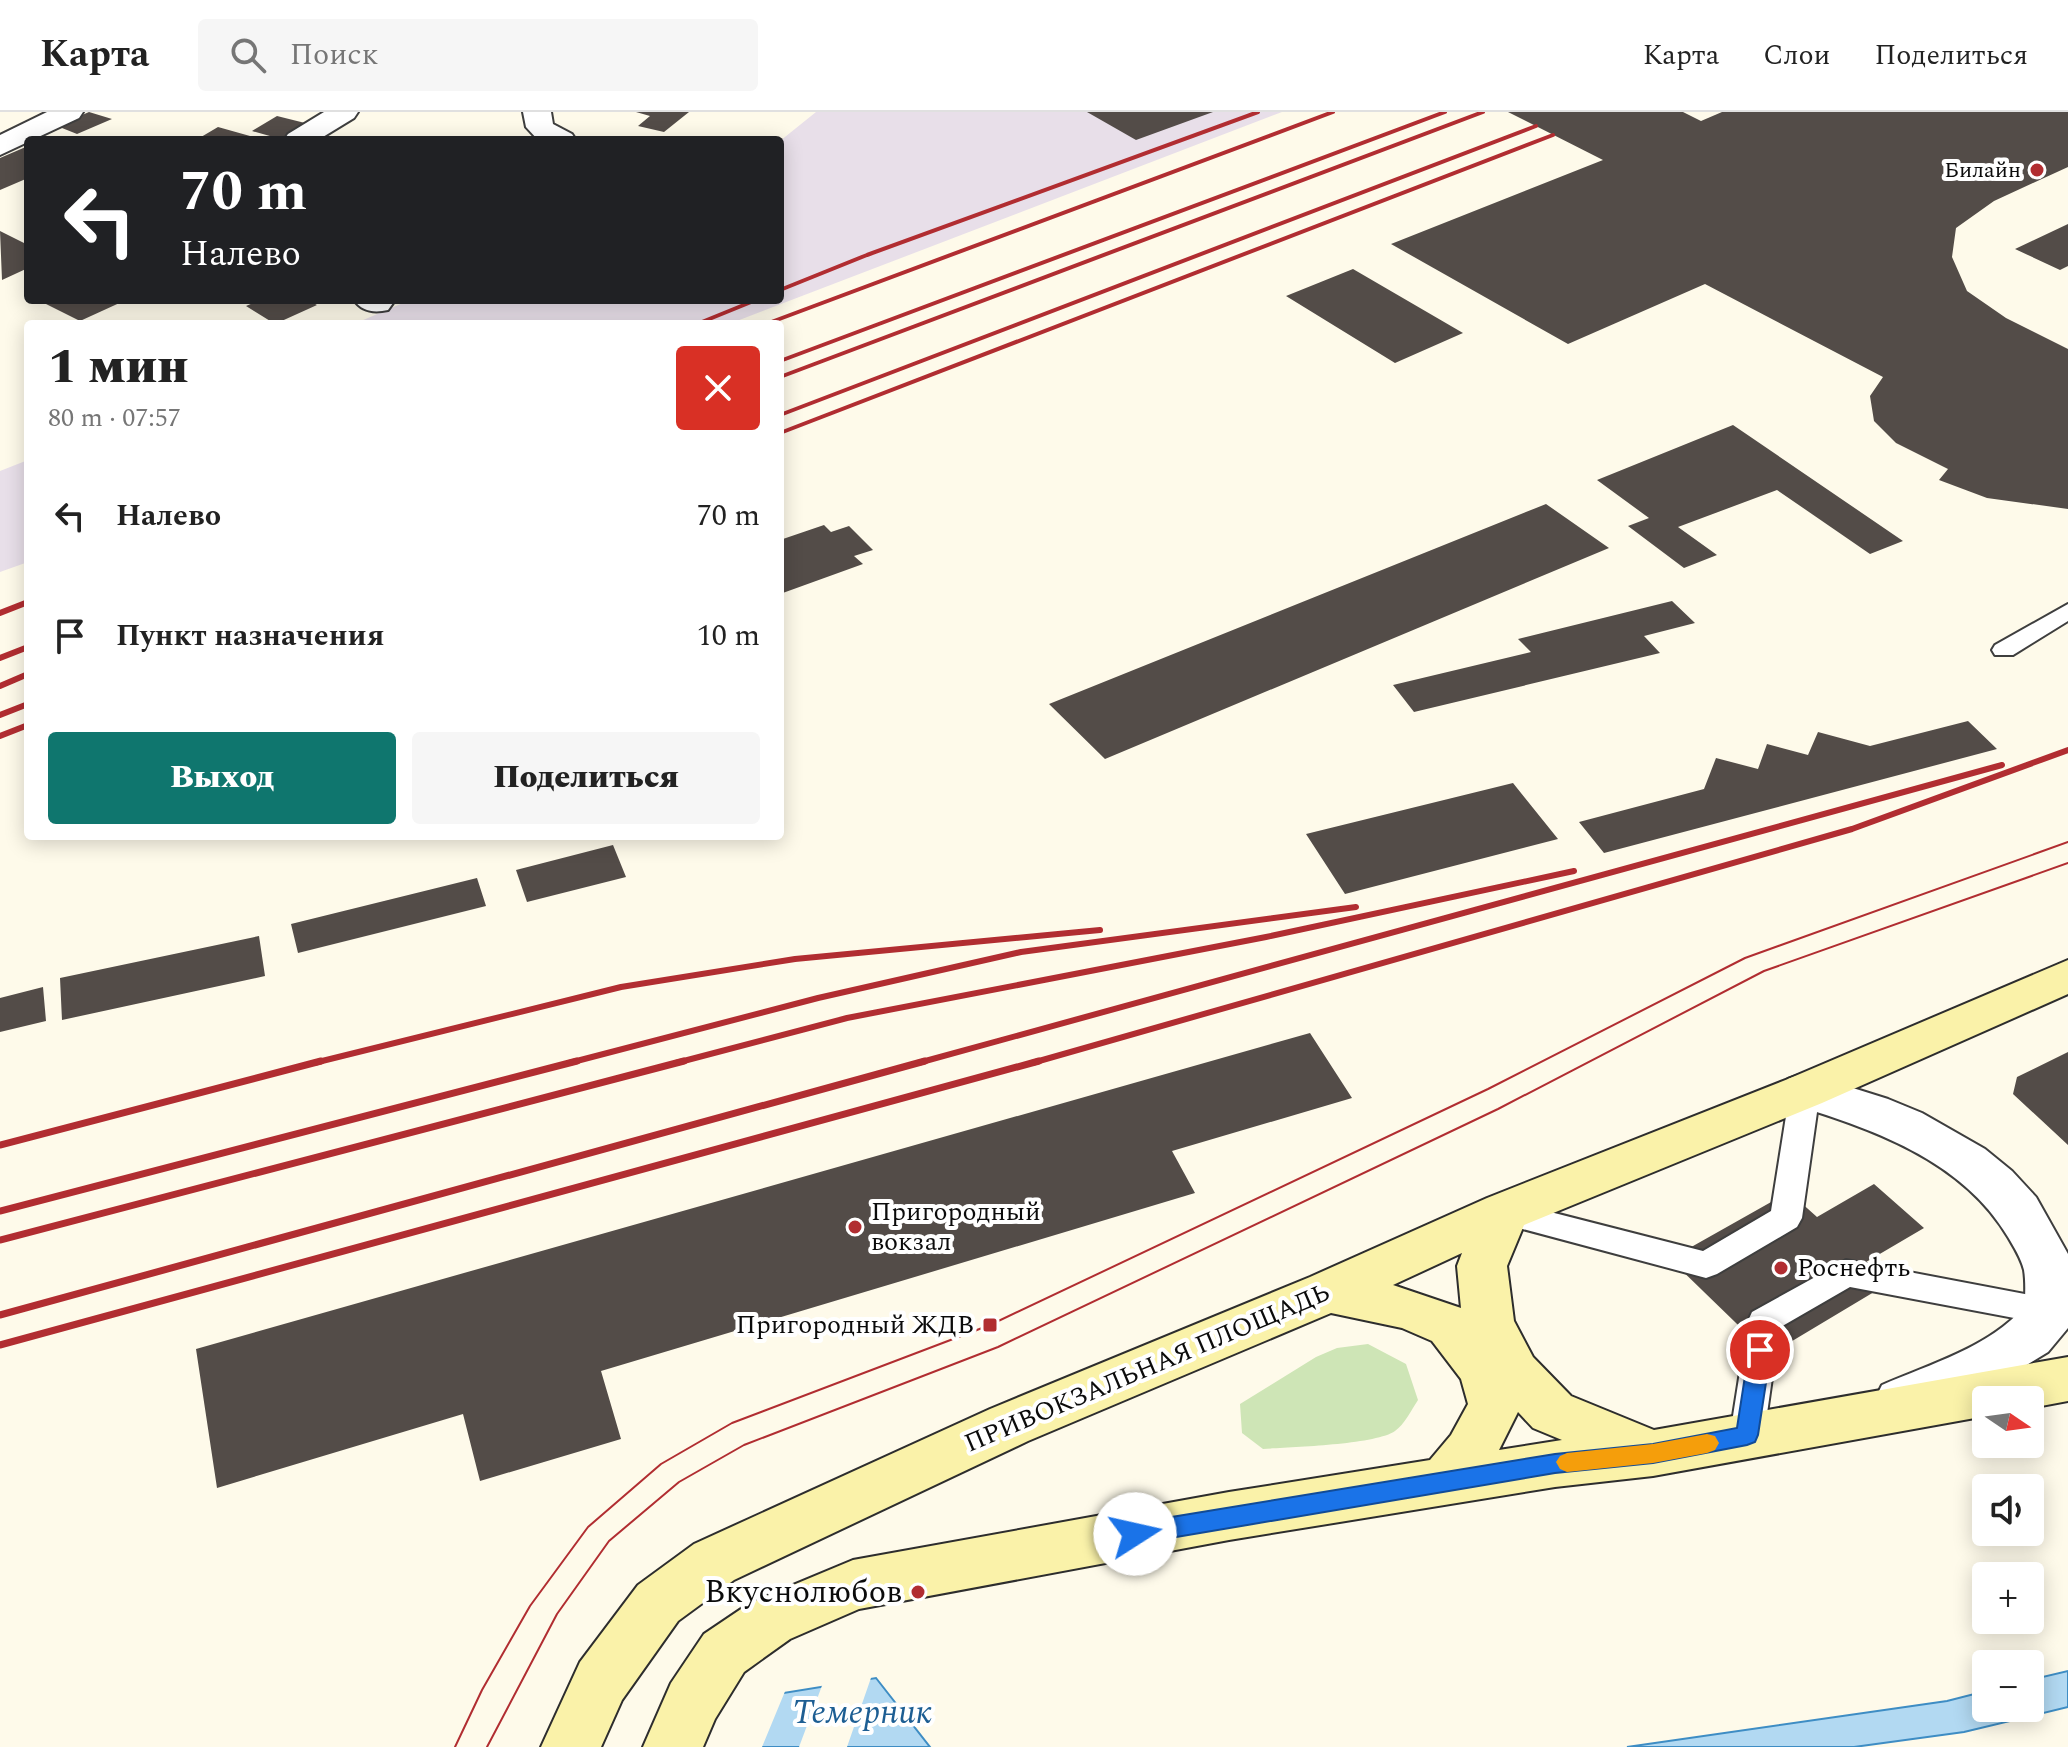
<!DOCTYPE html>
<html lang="ru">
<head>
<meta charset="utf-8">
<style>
  body { margin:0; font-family:Spectral,serif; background:#f6f6f6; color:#222; height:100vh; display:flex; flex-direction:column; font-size:30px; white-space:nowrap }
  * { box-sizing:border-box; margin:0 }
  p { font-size:26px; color:#767676 }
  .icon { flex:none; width:44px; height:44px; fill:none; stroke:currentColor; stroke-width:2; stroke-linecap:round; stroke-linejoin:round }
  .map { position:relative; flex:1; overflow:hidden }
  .details { position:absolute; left:24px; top:208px; width:760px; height:520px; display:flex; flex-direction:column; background:#fff; border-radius:8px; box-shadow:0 4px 20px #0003 }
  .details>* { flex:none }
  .banner { position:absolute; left:24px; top:24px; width:760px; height:168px; border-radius:8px; box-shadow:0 4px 20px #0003; background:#202124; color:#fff; overflow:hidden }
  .needle { width:52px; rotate:103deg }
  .tools { position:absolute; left:1972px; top:1274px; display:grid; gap:16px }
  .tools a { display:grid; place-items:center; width:72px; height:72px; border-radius:8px; background:#fff; box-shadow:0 4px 20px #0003; font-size:40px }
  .pin { position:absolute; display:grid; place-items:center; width:68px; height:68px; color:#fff; margin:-34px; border:4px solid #fff; border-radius:50%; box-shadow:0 2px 8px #0007 }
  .me { position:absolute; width:88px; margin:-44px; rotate:80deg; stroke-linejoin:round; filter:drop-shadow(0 0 6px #0008) }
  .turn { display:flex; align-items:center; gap:28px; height:168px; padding:0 24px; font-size:36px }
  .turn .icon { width:104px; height:104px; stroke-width:2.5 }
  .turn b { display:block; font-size:56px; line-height:68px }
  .round { display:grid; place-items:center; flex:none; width:84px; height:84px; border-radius:8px; background:#f6f6f6 }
  .head { display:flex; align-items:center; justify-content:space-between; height:136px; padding:0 24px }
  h1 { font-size:48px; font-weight:800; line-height:60px }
  .action { display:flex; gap:16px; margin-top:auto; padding:16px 24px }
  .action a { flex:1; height:92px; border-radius:8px; background:#0f766e; color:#fff; font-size:32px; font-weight:800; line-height:92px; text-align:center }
  .action a+a { background:#f6f6f6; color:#222 }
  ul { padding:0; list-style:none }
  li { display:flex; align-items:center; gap:24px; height:120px; padding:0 24px }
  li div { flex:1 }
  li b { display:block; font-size:30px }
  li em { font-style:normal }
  header { display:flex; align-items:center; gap:48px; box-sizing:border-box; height:112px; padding:0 40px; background:#fff; border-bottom:2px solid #e0e0e0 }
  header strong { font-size:38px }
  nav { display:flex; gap:44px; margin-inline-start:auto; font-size:28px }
  .search { width:560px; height:72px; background:#f6f6f6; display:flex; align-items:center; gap:20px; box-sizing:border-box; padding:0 28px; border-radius:8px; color:#767676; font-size:30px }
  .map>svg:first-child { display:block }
  .industrial { fill:#e8dfe9 }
  .green { fill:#cee5b6 }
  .water { fill:#b2d9f2; stroke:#3e8dc4; stroke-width:2 }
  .pier { fill:#fefaea }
  .building { fill:#534c48 }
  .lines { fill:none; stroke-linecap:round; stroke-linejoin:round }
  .lane-casing { stroke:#3e3e3e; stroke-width:4 }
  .street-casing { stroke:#3e3e3e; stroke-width:4 }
  .secondary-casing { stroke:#2d2d2d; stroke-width:4 }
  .lane { fill:#fff; fill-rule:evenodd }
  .street { fill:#fff; fill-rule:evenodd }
  .secondary { fill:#faf2a9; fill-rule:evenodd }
  .tram { stroke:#b12d31; stroke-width:2 }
  .rail-far2 { stroke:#b12d31; stroke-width:4 }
  .rail-far1 { stroke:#b12d31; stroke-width:6 }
  .rail { stroke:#b12d31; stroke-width:7 }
  .route { fill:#1a73e8; stroke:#114b97; stroke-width:2 }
  .slow { fill:#f59e0b }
  .poi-dot { fill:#b12d31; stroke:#fff; stroke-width:3 }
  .labels { text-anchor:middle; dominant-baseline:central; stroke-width:8; stroke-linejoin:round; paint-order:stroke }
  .far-poi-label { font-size:22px; fill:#0b0b0b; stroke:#fff; text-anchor:end }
  .poi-label { font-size:26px; fill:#0b0b0b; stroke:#fff; text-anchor:start }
  .street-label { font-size:26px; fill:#0b0b0b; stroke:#fff }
  .near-poi-label { font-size:32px; fill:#0b0b0b; stroke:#fff; text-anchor:end }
  .near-water-label { font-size:34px; font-style:italic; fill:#1d5e93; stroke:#fff }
</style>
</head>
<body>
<header>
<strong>Карта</strong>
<div class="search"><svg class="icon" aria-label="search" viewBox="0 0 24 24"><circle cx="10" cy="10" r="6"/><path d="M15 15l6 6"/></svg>Поиск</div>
<nav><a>Карта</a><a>Слои</a><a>Поделиться</a></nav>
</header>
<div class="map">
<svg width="2068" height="1635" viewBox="0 0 2068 1635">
  <rect width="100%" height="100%" fill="#fefaea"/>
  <path class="industrial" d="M816 0H1282L729 212H354L410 188H780V29Z
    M28 348V450L0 460V359Z"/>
  <path class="green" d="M1368 1232 1406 1252 1418 1288C1412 1297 1404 1313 1395 1319 1375 1333 1290 1335 1263 1337L1242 1321 1240 1292 1316 1245 1337 1236Z"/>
  <path class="water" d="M2068 1559V1595L1964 1620 1854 1635H1627L1947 1589 1986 1579V1596H2030V1568Z
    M876 1566 930 1635H453Z"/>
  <path class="pier" d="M872 1563 847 1635H799L823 1571Z
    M786 1577 762 1635H449L452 1631Z"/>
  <path class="building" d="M89 0 112 7 77 22 57 14Z
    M636 0H689L664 20 638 14 650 4Z
    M1087 0H1213L1136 28Z
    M1508 0H1683L1701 9 1722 0H2068V55L1994 89 1956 116 1952 145 1967 179 2006 206 2068 237V397L1987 386 1939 368 1948 357 1896 331 1874 309 1870 284 1883 265 1705 172 1568 232 1391 132 1603 48Z
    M277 4 309 12 284 28 252 19Z
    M218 15 250 24 244 28H196Z
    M28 34V66L0 78V46Z
    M2068 112V154L2060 158 2015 137Z
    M0 119 28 133V156L2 168Z
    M1353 157 1463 221 1395 251 1286 184Z
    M38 188H126L80 209Z
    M260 188H308L317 193 275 212 246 194Z
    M1733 313 1903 429 1870 442 1777 378 1678 415 1717 443 1684 456 1628 414 1649 406 1597 368Z
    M1546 392 1609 436 1105 647 1049 592Z
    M824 413 831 420 849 414 873 438 854 444 863 452 780 482V428Z
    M1672 489 1695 511 1644 524 1660 541 1414 600 1393 573 1531 540 1518 527Z
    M1968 609 1997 637 1604 741 1579 710 1704 677 1716 646 1758 657 1767 632 1808 643 1818 620 1870 634Z
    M1513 671 1558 727 1345 782 1306 722Z
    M613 733 626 765 527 790 516 758Z
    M477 766 486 794 298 841 291 812Z
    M259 824 265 864 62 908 60 866Z
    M43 875 46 909 0 920V886Z
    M1310 921 1352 986 1172 1039 1195 1081 601 1259 621 1327 480 1369 463 1302 217 1376 196 1237Z
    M2068 940V1033L2013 982 2017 965Z
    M1874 1072 1924 1116 1861 1153 1884 1174 1769 1243 1670 1147 1789 1080 1817 1105Z"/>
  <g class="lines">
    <defs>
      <path id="lane" d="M2068 492V509L2013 543H1995L1992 538 1995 533Z
        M1805 968 1816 971 1820 979 1802 1106 1797 1115 1717 1162 1706 1166 1504 1112 1493 1109 1488 1100 1493 1091 1504 1088 1703 1139 1771 1099 1790 979 1794 971Z
        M1846 1148 2051 1187 2063 1191 2067 1200 2063 1209 2051 1213 1850 1175 1779 1216 1764 1323 1759 1333 1747 1338 1735 1333 1730 1323 1748 1209 1752 1200Z"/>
      <path id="street" d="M47 0H83L79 6 0 43V23Z
        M324 0H358L354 6 318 28H284L288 22Z
        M523 0H551L553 12 572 22 576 28H538L526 15Z
        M354 188H391L393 191 388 198C375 201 362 200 354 188Z
        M1805 961 1888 987 1922 1001 1985 1037 2012 1059 2036 1085 2068 1142V1216L2048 1240 2002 1268 1920 1305 1901 1311 1882 1305 1874 1289 1882 1273C1930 1252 1990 1235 2025 1194 2025 1182 2026 1170 2024 1158 2021 1146 2014 1135 2008 1125 1962 1047 1870 1016 1788 991L1781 979 1788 967Z"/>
      <path id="secondary" d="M2068 848V882L1822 991 1524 1113 1507 1154 1514 1209 1533 1245 1571 1284 1654 1318 2068 1245V1289L2030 1296V1288H1986V1304L1653 1364 1555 1375 1229 1428 859 1497 790 1527 744 1560 715 1607 703 1635H643L671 1571 704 1522 750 1491 853 1448 1229 1380 1430 1348 1451 1323 1468 1292 1461 1267 1432 1229 1402 1216 1331 1201 1028 1329 734 1468 678 1509 622 1588 601 1635H541L580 1550 638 1473 694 1432 990 1297 1310 1165 1487 1086 1788 967ZM1462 1141 1457 1154 1461 1196 1393 1173ZM1518 1300 1533 1316 1562 1328 1499 1338Z"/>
    </defs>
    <use href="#lane" class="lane-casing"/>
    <use href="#street" class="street-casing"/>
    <use href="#secondary" class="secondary-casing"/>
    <use href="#lane" class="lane"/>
    <use href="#street" class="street"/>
    <use href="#secondary" class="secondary"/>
    <path class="tram" d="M455 1635 482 1578 530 1494 588 1415 661 1352 732 1311 990 1213 1488 977 1745 846 2068 730
      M487 1635 557 1502 609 1429 679 1370 744 1333 998 1235 1498 997 1764 859 2068 751"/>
    <path class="rail-far2" d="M780 178 867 143 1258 0
      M697 212 756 188
      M766 212 1333 0
      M780 249 1445 0
      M780 265 1483 0
      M780 303 1536 14
      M780 321 1553 23"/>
    <path class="rail-far1" d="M0 501 28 490
      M0 546 28 535
      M0 574 28 562
      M0 603 28 592
      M0 624 28 613
      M314 951 621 875 795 847 1100 818
      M569 951 818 886 1021 840 1356 795
      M676 951 847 906 1266 825 1574 759
      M918 951 2002 653
      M1032 951 1852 717 2068 638"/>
    <path class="rail" d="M0 1033 321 949
      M0 1099 577 949
      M0 1128 684 949
      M0 1203 925 949
      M0 1233 1039 949"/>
  </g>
  <path class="route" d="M1760 1229 1768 1231 1771 1238 1758 1323 1755 1330 1747 1333 1653 1351 1555 1361 1135 1432 1127 1429 1123 1422 1127 1414 1135 1411 1555 1342 1653 1332 1737 1316 1749 1238 1753 1231Z"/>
  <path class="slow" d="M1707 1322 1715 1324 1719 1331 1715 1338 1707 1341 1653 1351 1567 1360 1560 1357 1556 1350 1560 1344 1567 1341 1653 1332Z"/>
  <g class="poi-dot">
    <circle cx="2037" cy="58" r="8"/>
    <circle cx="855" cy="1115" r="8"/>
    <circle cx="1781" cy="1156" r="8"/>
    <rect x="982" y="1205" width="16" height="16" rx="4"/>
    <circle cx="918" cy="1480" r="8"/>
  </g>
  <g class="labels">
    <g class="far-poi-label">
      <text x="2021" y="58">Билайн</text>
    </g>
    <g class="poi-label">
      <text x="871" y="1100">Пригородный<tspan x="871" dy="30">вокзал</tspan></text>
      <text x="1797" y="1156">Роснефть</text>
      <text x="974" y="1213" text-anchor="end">Пригородный ЖДВ</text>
    </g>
    <g class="street-label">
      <text transform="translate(1147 1256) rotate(-23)">ПРИВОКЗАЛЬНАЯ ПЛОЩАДЬ</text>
    </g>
    <g class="near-poi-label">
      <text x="902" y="1480">Вкуснолюбов</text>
    </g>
    <g class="near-water-label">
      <text x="862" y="1601">Темерник</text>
    </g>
  </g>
</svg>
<div class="tools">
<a><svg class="needle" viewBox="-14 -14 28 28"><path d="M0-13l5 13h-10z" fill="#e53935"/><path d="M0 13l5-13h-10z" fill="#767676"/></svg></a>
<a><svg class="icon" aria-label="sound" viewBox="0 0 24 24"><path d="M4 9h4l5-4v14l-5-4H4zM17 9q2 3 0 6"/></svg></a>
<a>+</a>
<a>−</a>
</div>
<div class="pin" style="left:1760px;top:1238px;background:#d93025"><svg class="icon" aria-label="arrive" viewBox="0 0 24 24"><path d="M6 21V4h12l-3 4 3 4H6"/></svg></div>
<svg class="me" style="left:1135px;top:1422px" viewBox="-20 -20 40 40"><circle r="19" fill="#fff"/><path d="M0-13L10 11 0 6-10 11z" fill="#1a73e8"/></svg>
<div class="banner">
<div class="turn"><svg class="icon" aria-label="left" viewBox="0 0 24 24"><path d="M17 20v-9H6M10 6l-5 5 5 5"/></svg><div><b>70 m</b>Налево</div></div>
</div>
<section class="details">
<div class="head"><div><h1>1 мин</h1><p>80 m · 07:57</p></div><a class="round" style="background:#d93025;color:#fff"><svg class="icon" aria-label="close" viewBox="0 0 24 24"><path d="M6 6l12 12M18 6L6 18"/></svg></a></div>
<ul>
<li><svg class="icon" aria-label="left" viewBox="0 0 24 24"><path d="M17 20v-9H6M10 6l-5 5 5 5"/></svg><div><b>Налево</b></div><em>70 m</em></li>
<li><svg class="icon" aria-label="arrive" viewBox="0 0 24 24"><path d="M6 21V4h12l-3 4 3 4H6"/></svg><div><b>Пункт назначения</b></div><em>10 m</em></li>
</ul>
<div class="action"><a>Выход</a><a>Поделиться</a></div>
</section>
</div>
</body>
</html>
